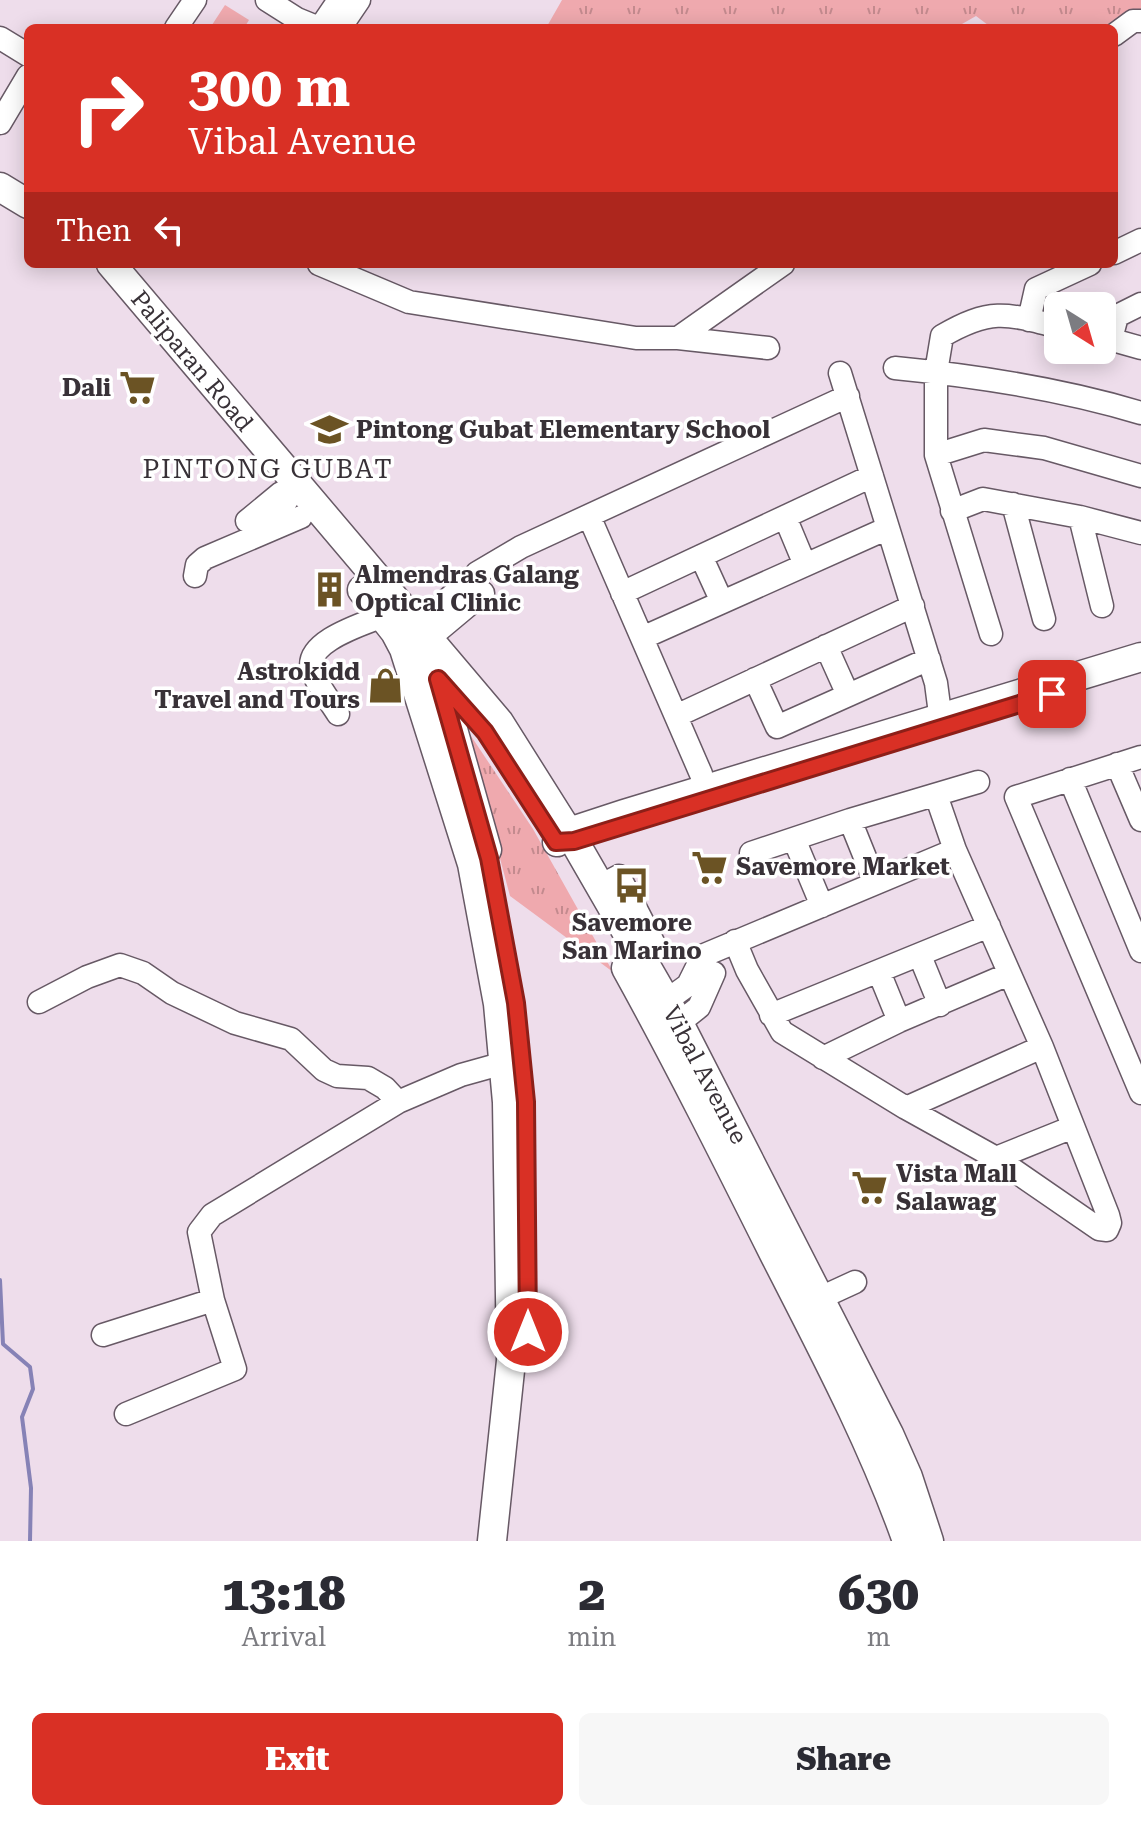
<!DOCTYPE html>
<html lang="en">
<head>
<meta charset="utf-8">
<style>
  body { margin:0; font-family:"Roboto Serif",serif; background:#f7f7f7; color:#2b2b33; height:100vh; display:flex; flex-direction:column; font-size:30px; white-space:nowrap }
  * { box-sizing:border-box; margin:0 }
  p { font-size:26px; color:#7c7c81 }
  .icon { flex:none; width:44px; height:44px; fill:none; stroke:currentColor; stroke-width:2; stroke-linecap:round; stroke-linejoin:round }
  .map { position:relative; height:1541px; overflow:hidden }
  .drawer { display:flex; flex-direction:column; background:#fff; flex:1 }
  .drawer>* { flex:none }
  .hud { position:absolute; left:24px; top:24px; width:1094px; height:244px; border-radius:12px; box-shadow:0 4px 20px #0003; background:#d93025; color:#fff; overflow:hidden }
  .needle { width:52px; rotate:143deg }
  .fabs { position:absolute; left:1044px; top:292px; display:grid; gap:16px }
  .fabs a { display:grid; place-items:center; width:72px; height:72px; border-radius:12px; background:#fff; box-shadow:0 4px 20px #0003; font-size:40px }
  .pin { position:absolute; display:grid; place-items:center; width:68px; height:68px; color:#fff; margin:-34px; border-radius:16px; box-shadow:0 4px 12px #0006 }
  .me { position:absolute; width:88px; margin:-44px; rotate:0deg; stroke-linejoin:round; filter:drop-shadow(0 0 6px #0008) }
  .turn { display:flex; align-items:center; gap:28px; height:168px; padding:0 32px; font-size:36px }
  .turn .icon { width:104px; height:104px; stroke-width:2.5 }
  .turn b { display:block; font-size:56px; line-height:68px }
  .then { display:flex; align-items:center; height:76px; padding:0 32px; background:#0003; gap:16px; font-size:30px }
  .eta { display:flex; justify-content:space-evenly; align-items:center; height:136px; text-align:center }
  .eta b { font-size:48px; font-weight:800; line-height:56px }
  .cta { display:flex; gap:16px; margin-top:auto; padding:16px 32px }
  .cta a { flex:1; height:92px; border-radius:12px; background:#d93025; color:#fff; font-size:32px; font-weight:800; line-height:92px; text-align:center }
  .cta a+a { background:#f7f7f7; color:#2b2b33 }
  .map>svg:first-child { display:block }
  .grass { fill:url(#grass-tufts) }
  .pitch { fill:#efa9ae }
  .lines { fill:none; stroke-linecap:round; stroke-linejoin:round }
  .stream { stroke:#8682b6; stroke-width:4 }
  .minor-casing { stroke:#675965; stroke-width:25 }
  .major-casing { stroke:#675965; stroke-width:31 }
  .minor { stroke:#fff; stroke-width:22 }
  .major { stroke:#fff; stroke-width:28 }
  .route-casing { stroke:#8d1f18; stroke-width:20 }
  .route { stroke:#d93025; stroke-width:14 }
  .labels { text-anchor:middle; dominant-baseline:central; stroke-width:7; stroke-linejoin:round; paint-order:stroke }
  .street-label { font-size:24px; fill:#383137; stroke:#fff }
  .poi-label { font-size:24px; font-weight:bold; fill:#383137; stroke:#fff; text-anchor:start }
  .neighbourhood-label { font-size:26px; letter-spacing:2px; fill:#383137; stroke:#fff }
</style>
</head>
<body>
<div class="map">
<svg width="1141" height="1541" viewBox="0 0 1141 1541">
  <defs>
    <pattern id="grass-tufts" width="24" height="20" patternUnits="userSpaceOnUse" patternTransform="scale(2)"><rect width="24" height="20" fill="#efa9ae"/><path d="M3 7l-1-3M5 7V3M7 7l1-3M15 17l-1-3M17 17v-4M19 17l1-3" fill="none" stroke="#c38a8e"/></pattern>
  </defs>
  <rect width="100%" height="100%" fill="#eeddeb"/>
  <path class="grass" d="M562 0H1141V11L1114 28H992L976 16 955 28H546Z
    M465 727 533 829 613 972 510 896Z"/>
  <path class="pitch" d="M225 5 249 20 244 28H210Z"/>
  <g class="lines">
    <path class="stream" d="M0 1280 3 1344 30 1367 33 1389 22 1417 31 1488 30 1541"/>
    <defs>
      <path id="minor" d="M267 0 297 19 319 28
        M176 28 195 0
        M320 28 339 0
        M340 28 359 0
        M1114 35 1133 21H1141
        M0 38 28 55
        M0 123 28 76
        M1114 253 1141 240
        M319 264 409 302 636 338H678L768 348
        M1029 320 1036 289 1090 264
        M1102 337 1141 348
        M678 338 783 264
        M1111 339 1117 316 1141 304
        M895 368C977 376 1062 389 1141 413
        M840 373 936 683 939 706
        M936 455 984 440 1044 448 1141 476
        M281 493 247 521 277 509 287 500
        M1013 504 1044 619
        M952 511 983 499 1080 517 1141 533
        M589 516 701 774
        M785 517 805 565
        M1080 517 1102 606
        M701 556 722 602
        M477 573 521 547 848 396
        M195 576 197 565 205 558 301 517
        M622 593 872 476
        M991 634 936 455V372L942 336C990 308 1006 313 1058 327
        M642 638 888 528
        M409 640 417 626 471 579
        M414 645 428 639 483 593
        M826 646 848 695
        M755 679 777 727 929 659
        M338 714C330 701 317 685 312 670 304 641 364 624 383 616
        M676 716 913 606
        M1141 757 1016 797 1141 1093
        M1117 764 1141 820
        M1070 779 1141 951
        M850 820 875 882
        M794 839 822 906
        M751 853 850 820 978 782
        M600 886 619 876 655 946 640 954
        M735 941 747 970 782 1032 906 1108 996 1158 1099 1229 1107 1230 1110 1223 1108 1215 1042 1047 955 850 936 795
        M702 956 955 850
        M920 956 940 1005
        M879 972 899 1021
        M666 1001 688 985 698 965
        M39 1002 87 977 120 965 143 973 172 993 235 1023 291 1039 324 1070 337 1076 368 1078 385 1088 398 1102
        M771 1015 989 926
        M679 1023 699 1007 714 973
        M823 1058 899 1021 1009 974
        M906 1108 1042 1047
        M996 1158 1073 1127
        M805 1305 855 1282
        M103 1335 213 1300
        M126 1414 235 1369 213 1300 199 1232 212 1215 398 1102 461 1075 504 1063"/>
      <path id="major" d="M0 187 28 204
        M111 264 499 722 574 841 679 1023 889 1434 908 1477 929 1541
        M362 590 395 632 404 649 472 864 498 1004 507 1102 511 1361 492 1541
        M429 644 487 850
        M557 842 569 832 624 814 1141 657
        M626 968C678 1062 726 1158 774 1254 822 1348 872 1442 907 1541"/>
    </defs>
    <use href="#minor" class="minor-casing"/>
    <use href="#major" class="major-casing"/>
    <use href="#minor" class="minor"/>
    <use href="#major" class="major"/>
  </g>
  <g class="lines">
    <defs>
      <path id="route" d="M528 1332 526 1102 516 1003 489 858 438 679 485 732 556 842 574 841 1052 694"/>
    </defs>
    <use href="#route" class="route-casing"/>
    <use href="#route" class="route"/>
  </g>
  <defs>
    <symbol id="supermarket-bare" viewBox="-9 -9 18 18"><path d="M-6-5.5h2.5l.6 2H6L4.5 2H-2.5L-4.4-4H-6ZM-1.5 3.2a1.3 1.3 0 1 0 .1 0ZM3 3.2a1.3 1.3 0 1 0 .1 0Z" fill="#6b5324" stroke="#fff" stroke-width="2.5" paint-order="stroke"/></symbol>
    <symbol id="school-bare" viewBox="-9 -9 18 18"><path d="M0-5L7-2L0 1L-7-2ZM-4 1L0 2.5L4 1V4Q0 6-4 4Z" fill="#6b5324" stroke="#fff" stroke-width="2.5" paint-order="stroke"/></symbol>
    <symbol id="building-bare" viewBox="-9 -9 18 18"><path d="M-4-6H4V6H1V3H-1V6H-4ZM-2.5-4.3h1.7v1.8h-1.7ZM.8-4.3h1.7v1.8H.8ZM-2.5-1h1.7V.8h-1.7ZM.8-1h1.7V.8H.8Z" fill="#6b5324" stroke="#fff" stroke-width="2.5" paint-order="stroke"/></symbol>
    <symbol id="shop-bare" viewBox="-9 -9 18 18"><path d="M-5-2.5h2.3a2.7 3.5 0 0 1 5.4 0H5L5.5 6h-11ZM-1.5-2.5h3a1.5 2.3 0 0 0-3 0Z" fill="#6b5324" stroke="#fff" stroke-width="2.5" paint-order="stroke"/></symbol>
    <symbol id="bus-bare" viewBox="-9 -9 18 18"><path d="M-5-6H5V4H4V6H2V4H-2V6H-4V4H-5ZM-3.5-4V0h7V-4ZM-3.5 1.2v1.5H-2V1.2ZM2 1.2v1.5H3.5V1.2Z" fill="#6b5324" stroke="#fff" stroke-width="2.5" paint-order="stroke"/></symbol>
  </defs>
  <g fill-rule="evenodd">
    <use href="#supermarket-bare" x="112" y="362" width="51" height="51"/>
    <use href="#school-bare" x="304" y="404" width="51" height="51"/>
    <use href="#building-bare" x="304" y="564" width="51" height="51"/>
    <use href="#shop-bare" x="360" y="660" width="51" height="51"/>
    <use href="#supermarket-bare" x="684" y="842" width="51" height="51"/>
    <use href="#bus-bare" x="606" y="860" width="51" height="51"/>
    <use href="#supermarket-bare" x="844" y="1162" width="51" height="51"/>
  </g>
  <g class="labels">
    <g class="street-label">
      <text transform="translate(192 361) rotate(50)">Paliparan Road</text>
      <text transform="translate(705 1075) rotate(62)">Vibal Avenue</text>
    </g>
    <g class="poi-label">
      <text x="111" y="388" text-anchor="end">Dali</text>
      <text x="356" y="430">Pintong Gubat Elementary School</text>
      <text x="355" y="575">Almendras Galang<tspan x="355" dy="28">Optical Clinic</tspan></text>
      <text x="360" y="672" text-anchor="end">Astrokidd<tspan x="360" dy="28">Travel and Tours</tspan></text>
      <text x="736" y="867">Savemore Market</text>
      <text x="632" y="923" text-anchor="middle">Savemore<tspan x="632" dy="28">San Marino</tspan></text>
      <text x="896" y="1174">Vista Mall<tspan x="896" dy="28">Salawag</tspan></text>
    </g>
    <g class="neighbourhood-label">
      <text x="268" y="469">PINTONG GUBAT</text>
    </g>
  </g>
</svg>
<div class="fabs">
<a><svg class="needle" viewBox="-14 -14 28 28"><path d="M0-13l5 13h-10z" fill="#e53935"/><path d="M0 13l5-13h-10z" fill="#7c7c81"/></svg></a>
</div>
<div class="pin" style="left:1052px;top:694px;background:#d93025"><svg class="icon" aria-label="arrive" viewBox="0 0 24 24"><path d="M6 21V4h12l-3 4 3 4H6"/></svg></div>
<svg class="me" style="left:528px;top:1332px" viewBox="-20 -20 40 40"><circle r="17" fill="#d93025" stroke="#fff" stroke-width="3"/><path d="M0-11L8 9 0 5-8 9z" fill="#fff"/></svg>
<div class="hud">
<div class="turn"><svg class="icon" aria-label="right" viewBox="0 0 24 24"><path d="M7 20v-9h11M14 6l5 5-5 5"/></svg><div><b>300 m</b>Vibal Avenue</div></div>
<div class="then">Then<svg class="icon" aria-label="left" viewBox="0 0 24 24"><path d="M17 20v-9H6M10 6l-5 5 5 5"/></svg></div>
</div>
</div>
<section class="drawer">
<div class="eta">
<div><b>13:18</b><p>Arrival</p></div>
<div><b>2</b><p>min</p></div>
<div><b>630</b><p>m</p></div>
</div>
<div class="cta"><a>Exit</a><a>Share</a></div>
</section>
</body>
</html>
